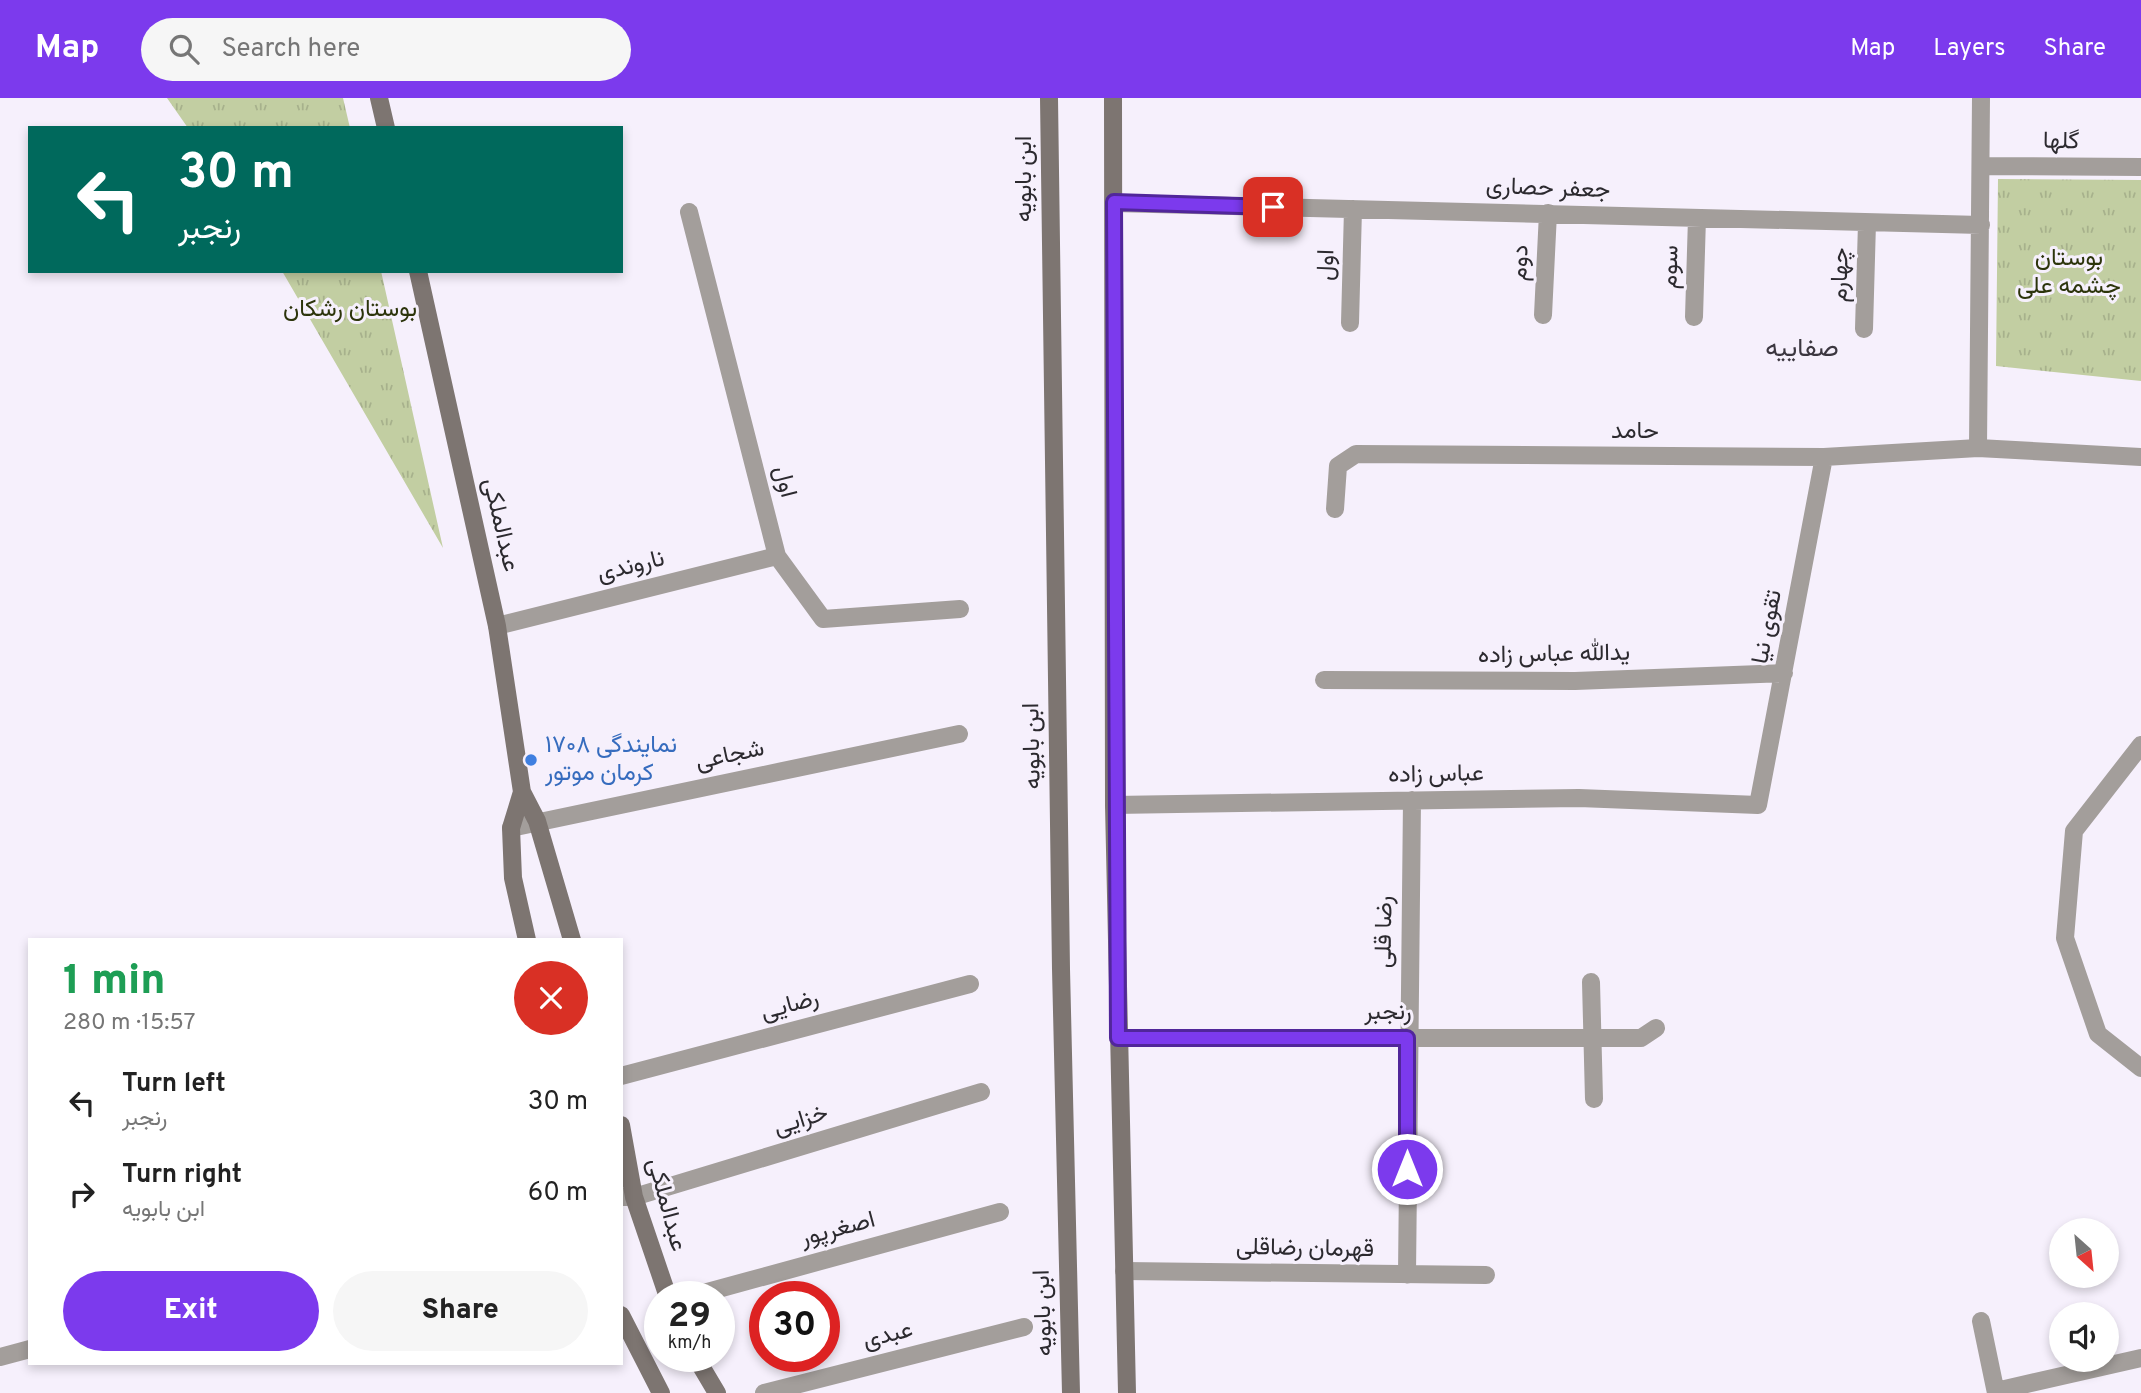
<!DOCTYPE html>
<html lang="en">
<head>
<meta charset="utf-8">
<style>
  body { margin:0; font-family:Overpass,Vazirmatn,sans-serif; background:#f6f6f6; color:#222; height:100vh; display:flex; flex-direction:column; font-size:26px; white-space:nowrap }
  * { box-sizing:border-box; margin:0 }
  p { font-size:23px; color:#767676 }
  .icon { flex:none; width:38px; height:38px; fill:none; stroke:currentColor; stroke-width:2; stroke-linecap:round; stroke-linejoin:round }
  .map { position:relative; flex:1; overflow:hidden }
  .details { position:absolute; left:28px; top:840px; width:595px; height:427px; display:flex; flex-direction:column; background:#fff; border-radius:0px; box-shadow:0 4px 10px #0003 }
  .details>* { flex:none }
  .hud { position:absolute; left:28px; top:28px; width:595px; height:147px; border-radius:0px; box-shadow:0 4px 10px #0003; background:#00695c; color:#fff; overflow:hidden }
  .needle { width:46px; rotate:153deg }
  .controls { position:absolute; left:2049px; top:1120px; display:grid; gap:14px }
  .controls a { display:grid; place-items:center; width:70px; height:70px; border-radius:50%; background:#fff; box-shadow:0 4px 10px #0003; font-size:35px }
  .speed { position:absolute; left:644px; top:1183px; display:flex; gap:14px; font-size:35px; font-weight:700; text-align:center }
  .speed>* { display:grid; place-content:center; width:91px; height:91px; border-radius:50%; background:#fff; box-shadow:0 4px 10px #0003; line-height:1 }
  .speed small { font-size:18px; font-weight:400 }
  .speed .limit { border:10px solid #d22; background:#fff; color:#111 }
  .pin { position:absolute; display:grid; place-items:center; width:60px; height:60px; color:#fff; margin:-30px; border-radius:14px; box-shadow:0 4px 10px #0006 }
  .me { position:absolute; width:77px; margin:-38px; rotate:0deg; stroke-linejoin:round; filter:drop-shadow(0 0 5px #0008) }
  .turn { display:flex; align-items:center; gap:24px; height:147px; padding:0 35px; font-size:32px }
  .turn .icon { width:91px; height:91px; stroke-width:2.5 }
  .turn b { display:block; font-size:49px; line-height:60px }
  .round { display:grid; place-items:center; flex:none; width:74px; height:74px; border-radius:37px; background:#f6f6f6 }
  .headline { display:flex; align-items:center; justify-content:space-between; height:119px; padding:0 35px }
  h1 { font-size:42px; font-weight:800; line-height:52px; color:#1e9e55 }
  .action { display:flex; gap:14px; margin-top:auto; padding:14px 35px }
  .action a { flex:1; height:80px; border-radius:42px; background:#7c3aed; color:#fff; font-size:28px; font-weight:800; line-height:80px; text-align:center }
  .action a+a { background:#f6f6f6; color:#222 }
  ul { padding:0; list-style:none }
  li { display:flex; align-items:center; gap:21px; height:91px; padding:0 35px }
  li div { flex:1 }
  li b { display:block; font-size:26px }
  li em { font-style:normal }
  header { display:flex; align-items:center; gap:42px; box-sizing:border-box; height:98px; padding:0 35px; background:#7c3aed; color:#fff }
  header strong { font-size:33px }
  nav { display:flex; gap:38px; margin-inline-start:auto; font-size:24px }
  .search { width:490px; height:63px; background:#f6f6f6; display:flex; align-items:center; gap:18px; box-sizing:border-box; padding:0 24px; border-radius:38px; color:#767676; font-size:26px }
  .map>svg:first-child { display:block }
  .park { fill:url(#park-tufts) }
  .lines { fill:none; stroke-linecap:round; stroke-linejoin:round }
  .lane { stroke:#a39e9b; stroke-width:18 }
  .street { stroke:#a39e9b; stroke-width:18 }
  .secondary { stroke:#7d7571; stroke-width:18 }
  .route-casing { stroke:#51269a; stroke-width:18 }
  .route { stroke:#7c3aed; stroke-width:12 }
  .shop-dot { fill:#3f7fe0; stroke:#f6f0fc; stroke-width:2.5 }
  .labels { text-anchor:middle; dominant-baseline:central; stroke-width:6; stroke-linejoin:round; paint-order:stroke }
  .street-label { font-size:24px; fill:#2c2a2f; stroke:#f6f0fc }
  .park-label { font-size:24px; fill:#2c340b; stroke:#f6f0fc }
  .shop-label { font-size:24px; fill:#366cbe; stroke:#f6f0fc; text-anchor:start }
  .neighbourhood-label { font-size:26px; fill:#3c3740; stroke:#f6f0fc }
</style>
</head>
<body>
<header>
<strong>Map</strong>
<div class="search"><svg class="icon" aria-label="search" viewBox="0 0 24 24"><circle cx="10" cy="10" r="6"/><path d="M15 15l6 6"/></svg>Search here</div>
<nav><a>Map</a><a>Layers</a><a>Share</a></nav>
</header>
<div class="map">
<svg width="2141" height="1295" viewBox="0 0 2141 1295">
  <defs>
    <pattern id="park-tufts" width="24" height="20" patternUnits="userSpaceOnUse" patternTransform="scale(1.75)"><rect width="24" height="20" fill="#c2cea2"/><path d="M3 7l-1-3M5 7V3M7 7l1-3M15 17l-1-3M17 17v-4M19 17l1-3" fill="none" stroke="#a7b18c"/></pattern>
  </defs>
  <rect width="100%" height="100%" fill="#f6f0fc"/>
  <path class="park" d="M167 0H343L350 30H188Z
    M1998 81 2141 82V283L1996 268Z
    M282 173H381L443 450Z"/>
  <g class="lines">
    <path class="lane" d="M0 1259 30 1251"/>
    <path class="street" d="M1981 68 2141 69
      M1114 105 1981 127
      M689 114 777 458 823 521 960 511
      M1543 217 1548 115
      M1694 219 1697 120
      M1350 225 1353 111
      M1864 231 1867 125
      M1978 350 1981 0
      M1335 411 1338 368 1356 356 1824 359 1978 350 2141 359
      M497 528 777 458
      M1324 582 1575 583 1784 575
      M2141 647 2074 733 2065 840 2098 936 2141 970
      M1114 707 1579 700 1758 707 1824 359
      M511 730 959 636
      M1591 884 1594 1001
      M1118 940H1641L1656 930
      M621 978 970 886
      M621 1099H634L981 994
      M1124 1173 1486 1177
      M1407 1177 1412 702
      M689 1199 1000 1114
      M1981 1223 1996 1295
      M1996 1293 2141 1260
      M764 1295 1024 1229"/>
    <path class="secondary" d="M379 0 386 30
      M1049 0 1061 871 1071 1295
      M1113 0 1114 707 1127 1295
      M418 173 497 528 522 694 537 723 572 842
      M522 694 511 730 513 780 527 842
      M621 1027 634 1099 668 1199
      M621 1217 661 1295
      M695 1258 717 1295"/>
  </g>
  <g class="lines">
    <defs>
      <path id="route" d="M1273 109 1114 104 1118 940H1407V1071"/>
    </defs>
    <use href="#route" class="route-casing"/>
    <use href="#route" class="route"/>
  </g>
  <circle class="shop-dot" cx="531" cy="662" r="7"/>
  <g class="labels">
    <g class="street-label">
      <text transform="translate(2061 44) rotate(1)">گلها</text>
      <text transform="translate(1025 81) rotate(-90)">ابن بابویه</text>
      <text transform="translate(1548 91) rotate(2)">جعفر حصاری</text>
      <text transform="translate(1521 165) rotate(-87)">دوم</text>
      <text transform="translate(1327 167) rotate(-88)">اول</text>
      <text transform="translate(1671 169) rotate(-88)">سوم</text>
      <text transform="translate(1841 177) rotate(-89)">چهارم</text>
      <text x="1635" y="334">حامد</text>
      <text transform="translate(784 384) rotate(76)">اول</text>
      <text transform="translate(500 427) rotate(77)">عبدالملکی</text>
      <text transform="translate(631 469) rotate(-14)">ناروندی</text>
      <text transform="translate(1768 529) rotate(-79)">تقوی نیا</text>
      <text transform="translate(1554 557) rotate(-1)">یدالله عباس زاده</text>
      <text transform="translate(1033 648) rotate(-91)">ابن بابویه</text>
      <text transform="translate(730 658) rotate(-12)">شجاعی</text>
      <text transform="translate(1436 677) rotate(-1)">عباس زاده</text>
      <text transform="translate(1385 834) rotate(-89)">رضا قلی</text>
      <text transform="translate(790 908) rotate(-15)">رضایی</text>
      <text x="1388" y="915">رنجبر</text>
      <text transform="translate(801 1023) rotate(-17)">خزایی</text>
      <text transform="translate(666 1107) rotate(75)">عبدالملکی</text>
      <text transform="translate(838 1132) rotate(-15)">اصغرپور</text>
      <text transform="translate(1305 1151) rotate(1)">قهرمان رضاقلی</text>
      <text transform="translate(1044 1215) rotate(-92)">ابن بابویه</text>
      <text transform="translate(888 1238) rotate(-14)">عبدی</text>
    </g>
    <g class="park-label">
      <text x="2069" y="161">بوستان<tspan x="2069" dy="28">چشمه علی</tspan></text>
      <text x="350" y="212">بوستان رشکان</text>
    </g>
    <g class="shop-label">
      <text x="545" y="648">نمایندگی ۱۷۰۸<tspan x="545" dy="28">کرمان موتور</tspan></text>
    </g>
    <g class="neighbourhood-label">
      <text x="1802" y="251">صفاییه</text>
    </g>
  </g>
</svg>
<div class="controls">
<a><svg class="needle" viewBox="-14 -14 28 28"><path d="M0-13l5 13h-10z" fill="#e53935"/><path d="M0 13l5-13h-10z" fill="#767676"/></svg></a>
<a><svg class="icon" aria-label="sound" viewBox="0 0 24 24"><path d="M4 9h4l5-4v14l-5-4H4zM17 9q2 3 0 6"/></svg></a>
</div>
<div class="speed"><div>29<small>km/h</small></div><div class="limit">30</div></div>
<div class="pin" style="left:1273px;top:109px;background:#d93025"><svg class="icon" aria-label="arrive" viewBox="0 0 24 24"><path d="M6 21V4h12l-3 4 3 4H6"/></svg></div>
<svg class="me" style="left:1407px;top:1071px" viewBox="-20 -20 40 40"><circle r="17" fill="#7c3aed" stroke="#fff" stroke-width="3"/><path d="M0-11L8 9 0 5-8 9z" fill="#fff"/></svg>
<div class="hud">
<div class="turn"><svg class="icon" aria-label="left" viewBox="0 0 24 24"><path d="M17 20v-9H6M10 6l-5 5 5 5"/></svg><div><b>30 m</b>رنجبر</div></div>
</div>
<section class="details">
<div class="headline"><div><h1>1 min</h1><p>280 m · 15:57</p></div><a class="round" style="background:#d93025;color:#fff"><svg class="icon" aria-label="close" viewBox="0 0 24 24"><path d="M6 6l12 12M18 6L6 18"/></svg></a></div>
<ul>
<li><svg class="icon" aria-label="left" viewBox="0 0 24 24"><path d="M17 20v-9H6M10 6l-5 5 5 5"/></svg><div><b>Turn left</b><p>رنجبر</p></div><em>30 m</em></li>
<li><svg class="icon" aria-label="right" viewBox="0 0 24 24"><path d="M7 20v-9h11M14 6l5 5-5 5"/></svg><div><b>Turn right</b><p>ابن بابویه</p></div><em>60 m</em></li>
</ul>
<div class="action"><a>Exit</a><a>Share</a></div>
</section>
</div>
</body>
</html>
